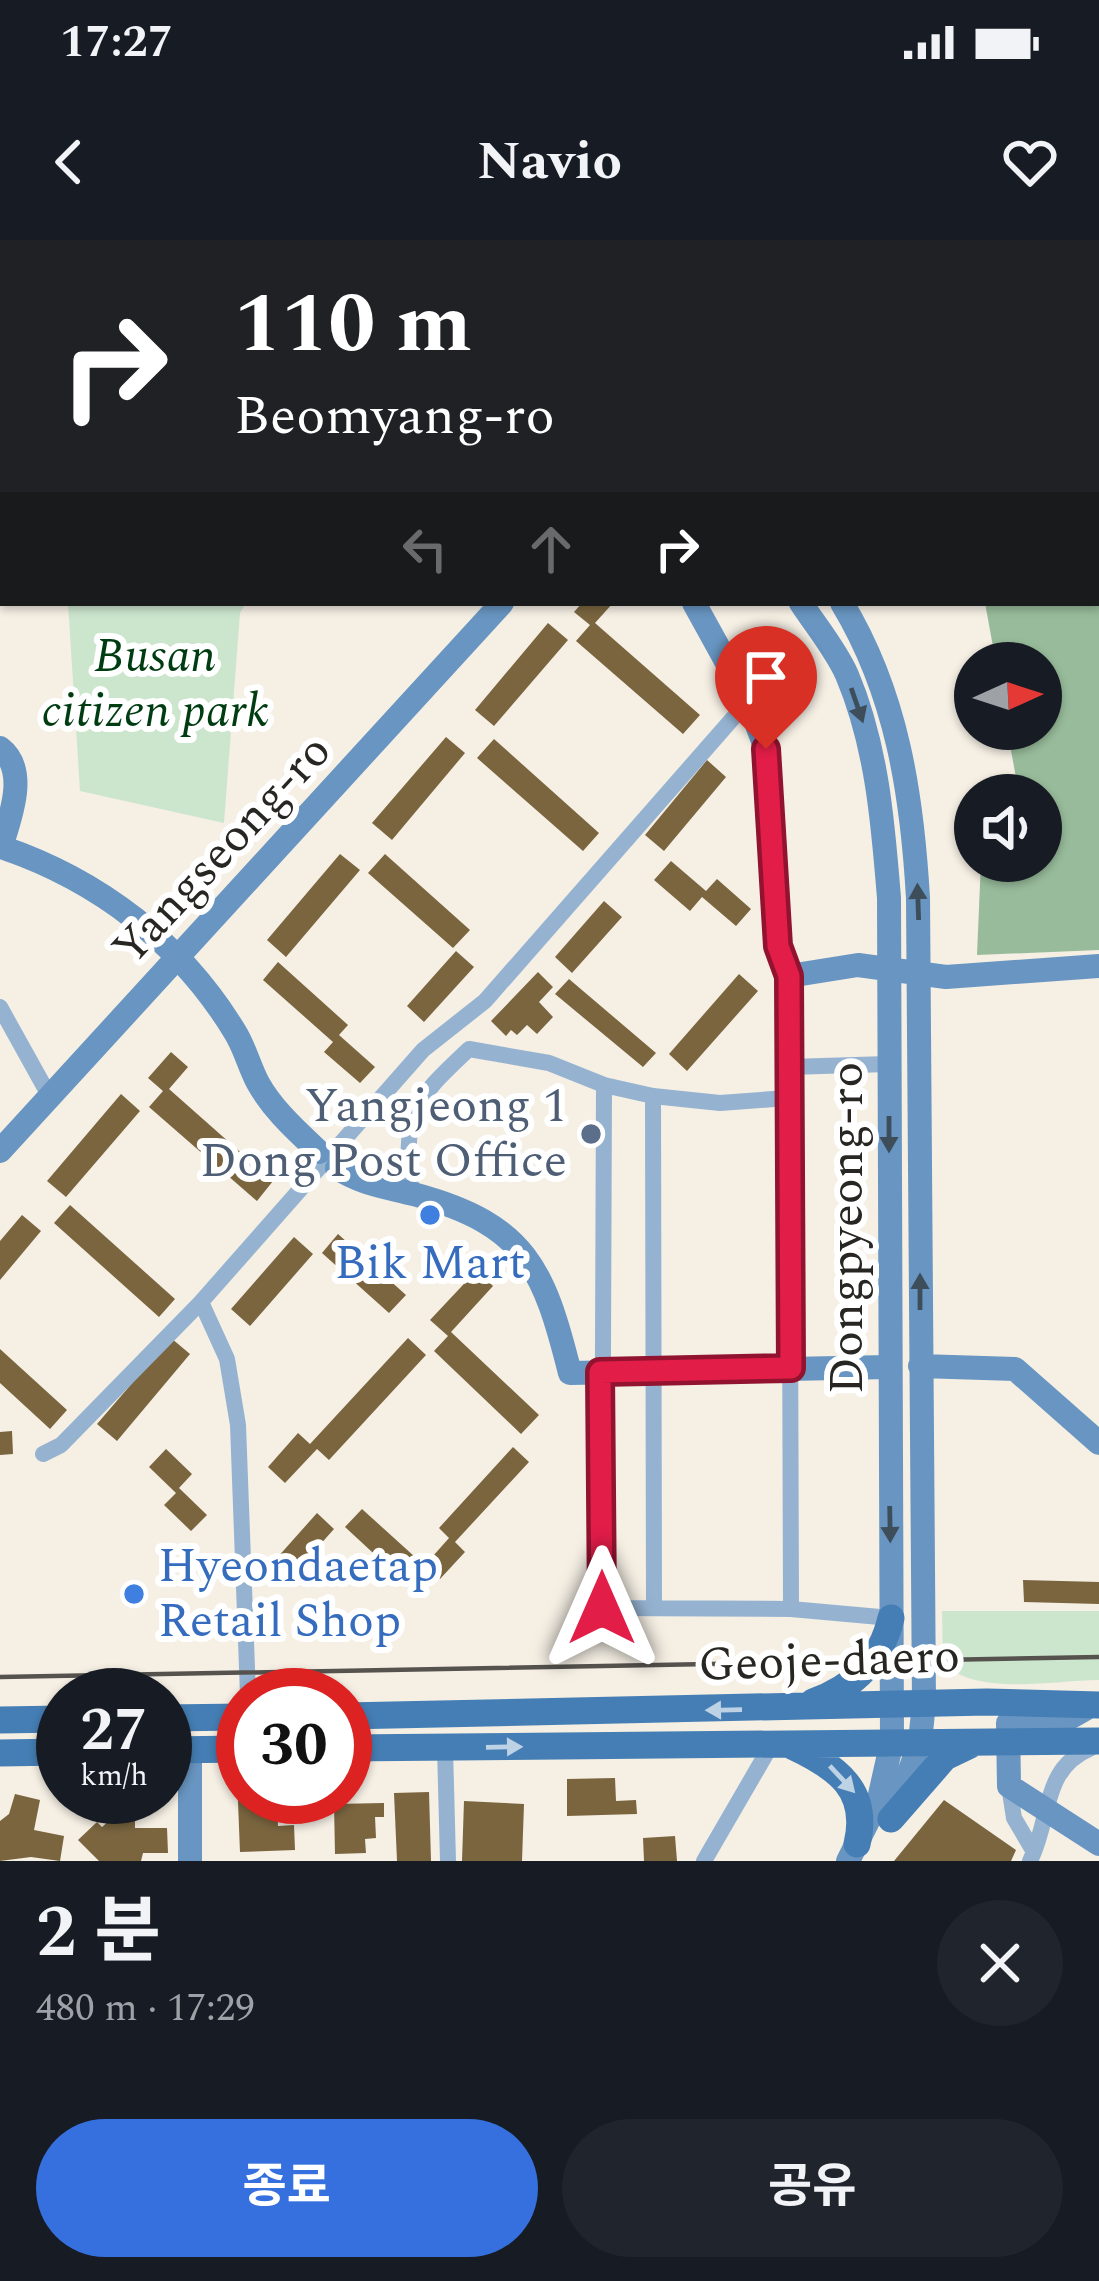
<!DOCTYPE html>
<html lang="ko">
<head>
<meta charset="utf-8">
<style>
  body { margin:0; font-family:Spectral,"Noto Sans KR",serif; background:#20242c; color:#f1f3f6; height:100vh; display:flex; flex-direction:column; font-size:45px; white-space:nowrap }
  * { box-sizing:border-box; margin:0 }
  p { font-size:39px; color:#9ea1a6 }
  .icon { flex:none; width:66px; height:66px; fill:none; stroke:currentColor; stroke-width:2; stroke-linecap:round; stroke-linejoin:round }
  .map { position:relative; height:1621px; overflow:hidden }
  .panel { display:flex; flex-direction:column; background:#171b24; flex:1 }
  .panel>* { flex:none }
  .guide { position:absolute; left:0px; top:0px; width:1101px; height:366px; box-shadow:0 3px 9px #0004; background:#202124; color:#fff; overflow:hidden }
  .needle { width:78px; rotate:87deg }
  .fabs { position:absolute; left:954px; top:402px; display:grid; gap:24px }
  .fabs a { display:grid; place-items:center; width:108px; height:108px; border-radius:50%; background:#171b24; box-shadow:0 3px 9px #0004; font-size:60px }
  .speed { position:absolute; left:36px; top:1428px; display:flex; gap:24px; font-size:60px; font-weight:700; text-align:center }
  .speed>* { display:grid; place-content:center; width:156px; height:156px; border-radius:50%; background:#171b24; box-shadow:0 3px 9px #0004; line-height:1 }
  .speed small { font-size:30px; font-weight:400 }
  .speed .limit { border:18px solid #d22; background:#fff; color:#111 }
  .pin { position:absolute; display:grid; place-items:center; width:102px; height:102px; color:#fff; margin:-123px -51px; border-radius:50% 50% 50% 0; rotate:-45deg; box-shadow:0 0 12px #0007 }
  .pin .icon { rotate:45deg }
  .me { position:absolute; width:132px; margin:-66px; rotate:0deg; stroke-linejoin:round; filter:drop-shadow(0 0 9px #0008) }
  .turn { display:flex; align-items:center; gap:42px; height:252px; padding:0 36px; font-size:54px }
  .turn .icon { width:156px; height:156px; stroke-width:2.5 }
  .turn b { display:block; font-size:84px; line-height:102px }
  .lanes { display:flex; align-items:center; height:114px; padding:0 36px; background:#0003; justify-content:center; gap:60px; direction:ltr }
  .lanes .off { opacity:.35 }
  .round { display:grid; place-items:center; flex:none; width:126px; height:126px; border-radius:63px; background:#20242c }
  .summary { display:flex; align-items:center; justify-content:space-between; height:204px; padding:0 36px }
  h1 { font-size:72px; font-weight:700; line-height:90px }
  .cta { display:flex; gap:24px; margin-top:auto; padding:24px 36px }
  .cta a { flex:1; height:138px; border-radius:72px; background:#3570de; color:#fff; font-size:48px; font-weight:700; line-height:138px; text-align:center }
  .cta a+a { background:#20242c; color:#f1f3f6 }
  .status { display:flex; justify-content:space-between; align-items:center; height:84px; padding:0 60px; background:#171b24; direction:ltr }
  .status svg { height:33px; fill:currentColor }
  header { display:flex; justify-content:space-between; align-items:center; height:156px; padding:0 36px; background:#171b24; font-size:54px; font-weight:700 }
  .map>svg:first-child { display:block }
  .green { fill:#cce6ce }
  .forest { fill:#98bc9b }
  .building { fill:#7a653f }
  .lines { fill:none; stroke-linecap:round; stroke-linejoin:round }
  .street { stroke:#95b3d1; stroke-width:16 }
  .secondary { stroke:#6895c1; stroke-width:24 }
  .primary { stroke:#457eb4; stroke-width:27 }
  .rail { stroke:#56534e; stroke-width:4.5 }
  .oneway { fill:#3e4d5a }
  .oneway2 { fill:#bed2e5 }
  .route-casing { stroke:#92132f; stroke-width:30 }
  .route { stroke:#e11d48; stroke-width:21 }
  .service-dot { fill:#5c6f8a; stroke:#fff; stroke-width:4.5 }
  .shop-dot { fill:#3f7fe0; stroke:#fff; stroke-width:4.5 }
  .labels { text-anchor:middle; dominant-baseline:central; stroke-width:12; stroke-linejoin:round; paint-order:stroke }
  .park-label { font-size:48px; font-style:italic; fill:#003c11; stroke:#fff }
  .street-label { font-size:48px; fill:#282622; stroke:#fff }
  .service-label { font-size:48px; fill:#4e5e75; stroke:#fff; text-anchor:end }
  .shop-label { font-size:48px; fill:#366cbe; stroke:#fff }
</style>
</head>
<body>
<div class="status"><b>17:27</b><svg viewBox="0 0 49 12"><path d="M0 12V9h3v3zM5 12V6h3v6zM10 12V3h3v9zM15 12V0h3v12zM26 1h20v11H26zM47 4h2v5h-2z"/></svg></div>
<header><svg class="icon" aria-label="back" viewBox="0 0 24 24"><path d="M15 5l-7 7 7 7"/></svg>Navio<svg class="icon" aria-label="heart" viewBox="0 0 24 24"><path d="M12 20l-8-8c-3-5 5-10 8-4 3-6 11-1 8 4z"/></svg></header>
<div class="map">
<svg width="1099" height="1621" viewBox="0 0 1099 1621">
  <rect width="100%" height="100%" fill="#f5efe4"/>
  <path class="green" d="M0 0 236 3H3L0 352Z
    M68 363H246L240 373 224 583 80 551Z
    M942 1371H1099V1440C1054 1440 977 1457 943 1423Z"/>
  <path class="forest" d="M1099 240V710L977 715 981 621H1041V555H1011L1017 543 1007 489H1041V423H996L985 363H1098Z"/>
  <path class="building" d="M582 363H613L595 383 700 475 683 494 576 401 590 385 574 372Z
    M548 383 568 400 494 486 475 470Z
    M446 497 465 513 392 600 372 583Z
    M494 499 599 593 583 611 477 518Z
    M707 520 726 537 664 611 645 595Z
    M340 614 360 630 286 717 267 700Z
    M385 614 470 690 453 708 368 633Z
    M671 621 706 651 717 639 751 669 736 686 702 657 690 671 654 640Z
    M604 661 622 677 572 733 555 717Z
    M456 711 474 727 424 782 407 766Z
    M278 722 348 785 339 795 375 827 360 843 324 812 333 802 263 740Z
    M538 732 553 747 539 762 553 777 537 794 527 785 517 795 511 790 506 796 491 781Z
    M739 734 758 751 687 831 669 814Z
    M569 739 656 813 643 827 555 754Z
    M171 812 188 827 169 849 273 941 257 961 149 867 163 851 148 838Z
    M121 854 140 871 66 957 47 941Z
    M70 965 175 1059 159 1077 54 983Z
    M22 975 41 991 0 1040V1001Z
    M338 994 406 1055 389 1073 322 1013Z
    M294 997 313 1014 250 1086 231 1069Z
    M477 1030 493 1046 451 1092 539 1175 521 1194 434 1111 448 1096 430 1080Z
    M171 1098 190 1114 117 1201 97 1184Z
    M408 1098 426 1115 329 1220 317 1209 285 1243 268 1227 298 1193 310 1204Z
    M0 1109 67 1170 50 1189 0 1143Z
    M12 1191 13 1214 0 1215V1192Z
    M513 1207 529 1222 455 1302 465 1312 440 1339 425 1325 449 1298 439 1288Z
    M166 1209 192 1234 179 1248 207 1275 191 1291 164 1265 176 1253 149 1227Z
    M362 1269 415 1317 398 1336 345 1287Z
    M317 1273 334 1289 285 1344 268 1328Z
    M1023 1340 1099 1342V1364L1024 1362Z
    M237 1537H243V1557H300L277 1562 278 1586 294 1585 295 1610 240 1612Z
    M615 1538 616 1561 636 1560 637 1574 567 1576V1539Z
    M429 1552 431 1621H397L394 1553Z
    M15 1554 40 1560 34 1590 64 1596 60 1621 31 1617 0 1621V1581L9 1574Z
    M110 1557H135V1588H167L168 1613H143L141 1621H99L78 1600 97 1582 102 1587 110 1580Z
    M944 1560 1016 1610 1011 1621H894Z
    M464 1561 524 1564 522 1621H462Z
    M384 1563V1577H375L376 1598 365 1599 366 1613 335 1614 334 1564Z
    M675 1596 677 1621H644L643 1598Z"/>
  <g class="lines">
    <path class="street" d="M875 3 879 0
      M789 736 791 1369
      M0 767 50 857
      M789 827 888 824
      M604 845 602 1368 791 1369 891 1378
      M653 856 654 1368
      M412 954C403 874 410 864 469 809L549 823 604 845 653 856 720 863 787 858
      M43 1214 61 1205 201 1062
      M248 1455 238 1185 227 1119 201 1062 423 810 485 761 748 461
      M445 1508 448 1621
      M1009 1546 1014 1578 1034 1612
      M704 1621 773 1502
      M1030 1621C1052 1577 1041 1529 1091 1508"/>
    <path class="secondary" d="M264 0 269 3
      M338 0 344 3
      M155 3 158 0
      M189 3 191 0
      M0 189 3 186
      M0 223 3 221
      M694 363 748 461 766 509 778 706 789 736 858 725 946 737 1099 726
      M801 363C816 386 836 410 847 435 877 506 883 583 889 658L892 1501 879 1559 848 1621
      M842 363C897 454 912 554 918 658L924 1463 920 1502 899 1561
      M0 508C29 530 10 578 1 607 99 640 181 703 235 792 245 808 249 826 258 843 273 870 297 891 319 912
      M0 911 502 363
      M337 928C363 945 388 947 417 955 526 985 544 1029 570 1133L889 1127
      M920 1126 1015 1129 1099 1203
      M1085 1469 1071 1477 1008 1483 1009 1546 1099 1604
      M190 1510V1621"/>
    <path class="primary" d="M813 1462C854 1447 881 1421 891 1378
      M345 1476 987 1462 1099 1465
      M165 1478 243 1477
      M0 1480 63 1479
      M792 1506C837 1527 870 1550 857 1604
      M345 1508 1099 1501
      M165 1510 243 1509
      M0 1513 63 1512
      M891 1579 945 1517 970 1505"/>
    <path class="rail" d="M0 1437 1099 1417"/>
  </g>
  <defs><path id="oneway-solid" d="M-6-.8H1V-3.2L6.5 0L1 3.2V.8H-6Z" transform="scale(3)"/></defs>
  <g class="oneway">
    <use href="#oneway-solid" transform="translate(857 465) rotate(71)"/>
    <use href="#oneway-solid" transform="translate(918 662) rotate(-92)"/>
    <use href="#oneway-solid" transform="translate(889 894) rotate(90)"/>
    <use href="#oneway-solid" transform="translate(920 1052) rotate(-90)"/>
    <use href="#oneway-solid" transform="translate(890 1284) rotate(89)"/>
  </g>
  <g class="oneway2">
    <use href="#oneway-solid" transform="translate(724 1470) rotate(179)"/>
    <use href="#oneway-solid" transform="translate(504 1507) rotate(-1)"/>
    <use href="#oneway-solid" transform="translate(842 1539) rotate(47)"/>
  </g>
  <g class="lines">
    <defs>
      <path id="route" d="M602 1368 600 1132 791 1128 789 736 778 706 766 509"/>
    </defs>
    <use href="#route" class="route-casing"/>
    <use href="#route" class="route"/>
  </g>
  <circle class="service-dot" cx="591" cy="894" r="12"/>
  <g class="shop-dot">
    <circle cx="430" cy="975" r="12"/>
    <circle cx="134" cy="1354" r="12"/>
  </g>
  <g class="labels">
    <g class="park-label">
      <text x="155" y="416">Busan<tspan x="155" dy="55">citizen park</tspan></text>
    </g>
    <g class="street-label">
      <text transform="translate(222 610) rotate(-47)">Yangseong-ro</text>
      <text transform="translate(847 988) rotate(-90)">Dongpyeong-ro</text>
      <text transform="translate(829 1421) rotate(-2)">Geoje-daero</text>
    </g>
    <g class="service-label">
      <text x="567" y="866">Yangjeong 1<tspan x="567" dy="55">Dong Post Office</tspan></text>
    </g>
    <g class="shop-label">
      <text x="430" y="1023">Bik Mart</text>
      <text x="158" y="1326" text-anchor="start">Hyeondaetap<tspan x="158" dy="55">Retail Shop</tspan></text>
    </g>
  </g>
</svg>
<div class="fabs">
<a><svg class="needle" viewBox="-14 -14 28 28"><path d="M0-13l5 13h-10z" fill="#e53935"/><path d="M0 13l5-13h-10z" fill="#9ea1a6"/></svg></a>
<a><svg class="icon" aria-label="sound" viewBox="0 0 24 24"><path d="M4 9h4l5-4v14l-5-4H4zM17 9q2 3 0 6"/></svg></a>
</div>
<div class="speed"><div>27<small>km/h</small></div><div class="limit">30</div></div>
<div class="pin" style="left:766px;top:509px;background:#d93025"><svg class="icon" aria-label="arrive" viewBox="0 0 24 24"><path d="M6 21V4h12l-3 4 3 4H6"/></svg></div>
<svg class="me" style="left:602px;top:1368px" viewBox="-20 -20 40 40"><path d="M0-17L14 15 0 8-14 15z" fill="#e11d48" stroke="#fff" stroke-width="4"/></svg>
<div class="guide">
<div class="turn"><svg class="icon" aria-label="right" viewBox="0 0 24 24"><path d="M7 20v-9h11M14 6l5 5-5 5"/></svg><div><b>110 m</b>Beomyang-ro</div></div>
<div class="lanes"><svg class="icon off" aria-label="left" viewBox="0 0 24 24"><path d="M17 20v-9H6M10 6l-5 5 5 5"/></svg><svg class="icon off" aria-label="ahead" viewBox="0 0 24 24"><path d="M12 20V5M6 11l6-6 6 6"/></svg><svg class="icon" aria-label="right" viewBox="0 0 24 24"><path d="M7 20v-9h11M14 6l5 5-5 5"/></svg></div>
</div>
</div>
<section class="panel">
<div class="summary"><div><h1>2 분</h1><p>480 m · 17:29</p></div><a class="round"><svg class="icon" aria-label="close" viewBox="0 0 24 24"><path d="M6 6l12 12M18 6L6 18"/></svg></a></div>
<div class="cta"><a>종료</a><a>공유</a></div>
</section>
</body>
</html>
